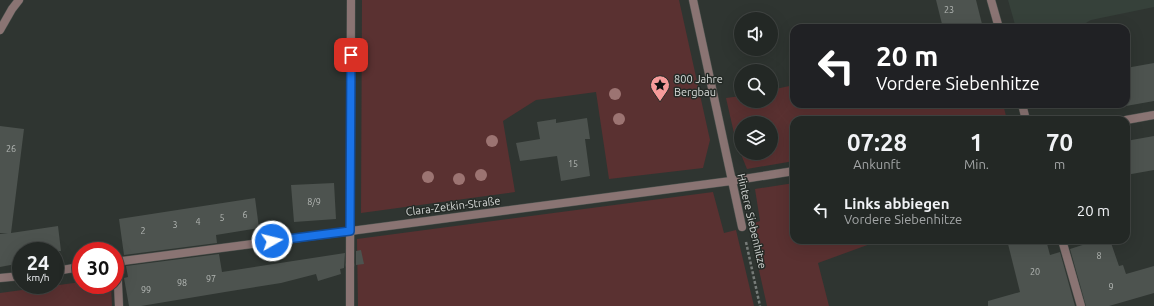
<!DOCTYPE html>
<html lang="de">
<head>
<meta charset="utf-8">
<style>
  body { margin:0; font-family:Ubuntu,sans-serif; background:#2b302d; color:#f1f3f6; height:100vh; display:flex; flex-direction:column; font-size:15px; white-space:nowrap }
  * { box-sizing:border-box; margin:0 }
  p { font-size:13px; color:#a3a6a7 }
  .icon { flex:none; width:22px; height:22px; fill:none; stroke:currentColor; stroke-width:2; stroke-linecap:round; stroke-linejoin:round }
  .map { position:relative; flex:1; overflow:hidden }
  .side { position:absolute; left:790px; top:116px; width:340px; height:128px; display:flex; flex-direction:column; background:#232825; border-radius:12px; box-shadow:0 4px 16px #0002,0 0 0 1px #404442 }
  .side>* { flex:none }
  .top-card { position:absolute; left:790px; top:24px; width:340px; height:84px; border-radius:12px; box-shadow:0 4px 16px #0002,0 0 0 1px #404442; background:#202124; color:#fff; overflow:hidden }
  .tools { position:absolute; left:734px; top:12px; display:grid; gap:8px }
  .tools a { display:grid; place-items:center; width:44px; height:44px; border-radius:50%; background:#232825; box-shadow:0 4px 16px #0002,0 0 0 1px #404442; font-size:20px }
  .speed { position:absolute; left:12px; top:242px; display:flex; gap:8px; font-size:20px; font-weight:700; text-align:center }
  .speed>* { display:grid; place-content:center; width:52px; height:52px; border-radius:50%; background:#232825; box-shadow:0 4px 16px #0002,0 0 0 1px #404442; line-height:1 }
  .speed small { font-size:10px; font-weight:400 }
  .speed .limit { border:6px solid #d22; background:#fff; color:#111 }
  .pin { position:absolute; display:grid; place-items:center; width:34px; height:34px; color:#fff; margin:-17px; border-radius:8px; box-shadow:0 2px 6px #0006 }
  .me { position:absolute; width:44px; margin:-22px; rotate:82deg; stroke-linejoin:round; filter:drop-shadow(0 0 3px #0008) }
  .turn { display:flex; align-items:center; gap:14px; height:84px; padding:0 20px; font-size:18px }
  .turn .icon { width:52px; height:52px; stroke-width:2.5 }
  .turn b { display:block; font-size:28px; line-height:34px }
  .eta { display:flex; justify-content:space-evenly; align-items:center; height:68px; text-align:center }
  .eta b { font-size:24px; font-weight:600; line-height:28px }
  ul { padding:0; list-style:none }
  li { display:flex; align-items:center; gap:12px; height:52px; padding:0 20px }
  li div { flex:1 }
  li b { display:block; font-size:15px }
  li em { font-style:normal }
  .map>svg:first-child { display:block }
  .built { fill:#36413a }
  .green { fill:#5a3131; fill-rule:evenodd }
  .building { fill:#4d534f }
  .lines { fill:none; stroke-linecap:round; stroke-linejoin:round }
  .lane-casing { stroke:#4d534f; stroke-width:9 }
  .street-casing { stroke:#4d534f; stroke-width:9 }
  .path { stroke:#767b78; stroke-width:2.5; stroke-dasharray:3 2; stroke-linecap:butt }
  .lane { stroke:#8a7473; stroke-width:8 }
  .street { stroke:#8a7473; stroke-width:8 }
  .tree { fill:#9c7472 }
  .route-casing { stroke:#114b97; stroke-width:10 }
  .route { stroke:#1a73e8; stroke-width:7 }
  .labels { text-anchor:middle; dominant-baseline:central; stroke-width:3; stroke-linejoin:round; paint-order:stroke }
  .number-label { font-size:9px; fill:#b4b8b5 }
  .poi-label { font-size:11px; fill:#d6d9d7; stroke:#252b27; text-anchor:start }
  .street-label { font-size:11px; fill:#d6d9d7; stroke:#252b27 }
</style>
</head>
<body>
<div class="map">
<svg width="1154" height="306" viewBox="0 0 1154 306">
  <rect width="100%" height="100%" fill="#2f3531"/>
  <path class="built" d="M1008 0H1154V7L1091 20 1077 28H1016Z"/>
  <path class="green" d="M362 0H679L710 140 703 168 609 179 596 92 536 100 503 121 515 192 361 213Z
    M794 85V104H1003L1007 120H794V161L747 169 736 142 726 98 741 96V101H771V90ZM741 123H771V153H741Z
    M794 183V240H881L818 263 829 306H767L749 225 760 221 755 189Z
    M713 192 724 233 736 230 754 306H358L357 239Z
    M81 282V285H111L112 306H0V293Z"/>
  <path class="building" d="M936 0H976L983 28H943Z
    M1154 63V101L1126 106V68Z
    M587 118 590 139H585L590 176 561 181 557 156 520 161 516 143 540 139 537 122 556 119V123Z
    M0 126 24 129 11 233 58 226 61 251H21V263L0 267V234L8 233H0Z
    M1154 136V170L1126 175V141Z
    M334 183 336 219 294 222 291 185Z
    M255 198 259 228 216 235 217 243 124 255 119 219Z
    M1007 240H1046L1050 255 1060 252 1075 306H988V301L1020 292Z
    M1098 240H1110L1119 266 1123 265 1126 274 1154 266V293L1109 306H1086L1070 249Z
    M361 250 364 264 356 265V251Z
    M345 253 344 268 340 269 341 274 318 281 316 274 281 283 225 292 141 306H129L124 278 128 277 126 266 219 254 222 272Z"/>
  <g class="lines">
    <defs>
      <path id="lane" d="M117 262 119 306
        M350 265V306"/>
      <path id="street" d="M693 0 742 227
        M991 0 999 28
        M0 30 12 9 19 0
        M1022 104 1026 120
        M1126 120 1154 115
        M1062 240 1081 306
        M115 262 731 181 794 171
        M350 265 351 0
        M55 271 81 267
        M0 278 21 276"/>
    </defs>
    <use href="#lane" class="lane-casing"/>
    <use href="#street" class="street-casing"/>
    <path class="path" d="M746 242 760 306"/>
    <use href="#lane" class="lane"/>
    <use href="#street" class="street"/>
  </g>
  <g class="tree">
    <circle cx="615" cy="94" r="6"/>
    <circle cx="619" cy="119" r="6"/>
    <circle cx="492" cy="141" r="6"/>
    <circle cx="481" cy="175" r="6"/>
    <circle cx="428" cy="177" r="6"/>
    <circle cx="459" cy="179" r="6"/>
  </g>
  <g class="lines">
    <defs>
      <path id="route" d="M272 241 350 231 351 55"/>
    </defs>
    <use href="#route" class="route-casing"/>
    <use href="#route" class="route"/>
  </g>
  <defs>
    <symbol id="sight-pin" viewBox="-11 -11 22 30"><path d="M0 17L-7.5 6A9.5 9.5 0 1 1 7.5 6Z" fill="#f59b9a" stroke="#252b27"/><path d="M0-6L1.8-2.2L6-1.7L2.9 1.2L3.7 5.4L0 3.3L-3.7 5.4L-2.9 1.2L-6-1.7L-1.8-2.2Z" fill="#111"/></symbol>
  </defs>
  <g fill-rule="evenodd">
    <use href="#sight-pin" x="649" y="74" width="22" height="30"/>
  </g>
  <g class="labels">
    <g class="number-label">
      <text x="949" y="10">23</text>
      <text x="11" y="149">26</text>
      <text x="573" y="164">15</text>
      <text x="314" y="202">8/9</text>
      <text x="245" y="215">6</text>
      <text x="222" y="218">5</text>
      <text x="198" y="222">4</text>
      <text x="175" y="225">3</text>
      <text x="143" y="231">2</text>
      <text x="1099" y="256">8</text>
      <text x="1035" y="272">20</text>
      <text x="211" y="279">97</text>
      <text x="182" y="283">98</text>
      <text x="1111" y="287">9</text>
      <text x="146" y="290">99</text>
    </g>
    <g class="poi-label">
      <text x="674" y="79">800 Jahre<tspan x="674" dy="13">Bergbau</tspan></text>
    </g>
    <g class="street-label">
      <text transform="translate(453 206) rotate(-7)">Clara-Zetkin-Straße</text>
      <text transform="translate(752 221) rotate(77)">Hintere Siebenhitze</text>
    </g>
  </g>
</svg>
<div class="tools">
<a><svg class="icon" aria-label="sound" viewBox="0 0 24 24"><path d="M4 9h4l5-4v14l-5-4H4zM17 9q2 3 0 6"/></svg></a>
<a><svg class="icon" aria-label="search" viewBox="0 0 24 24"><circle cx="10" cy="10" r="6"/><path d="M15 15l6 6"/></svg></a>
<a><svg class="icon" aria-label="layers" viewBox="0 0 24 24"><path d="M12 4l9 5-9 5-9-5zM3 14l9 5 9-5"/></svg></a>
</div>
<div class="speed"><div>24<small>km/h</small></div><div class="limit">30</div></div>
<div class="pin" style="left:351px;top:55px;background:#d93025"><svg class="icon" aria-label="arrive" viewBox="0 0 24 24"><path d="M6 21V4h12l-3 4 3 4H6"/></svg></div>
<svg class="me" style="left:272px;top:241px" viewBox="-20 -20 40 40"><circle r="17" fill="#1a73e8" stroke="#fff" stroke-width="3"/><path d="M0-11L8 9 0 5-8 9z" fill="#fff"/></svg>
<div class="top-card">
<div class="turn"><svg class="icon" aria-label="left" viewBox="0 0 24 24"><path d="M17 20v-9H6M10 6l-5 5 5 5"/></svg><div><b>20 m</b>Vordere Siebenhitze</div></div>
</div>
<section class="side">
<div class="eta">
<div><b>07:28</b><p>Ankunft</p></div>
<div><b>1</b><p>Min.</p></div>
<div><b>70</b><p>m</p></div>
</div>
<ul>
<li><svg class="icon" aria-label="left" viewBox="0 0 24 24"><path d="M17 20v-9H6M10 6l-5 5 5 5"/></svg><div><b>Links abbiegen</b><p>Vordere Siebenhitze</p></div><em>20 m</em></li>
</ul>
</section>
</div>
</body>
</html>
